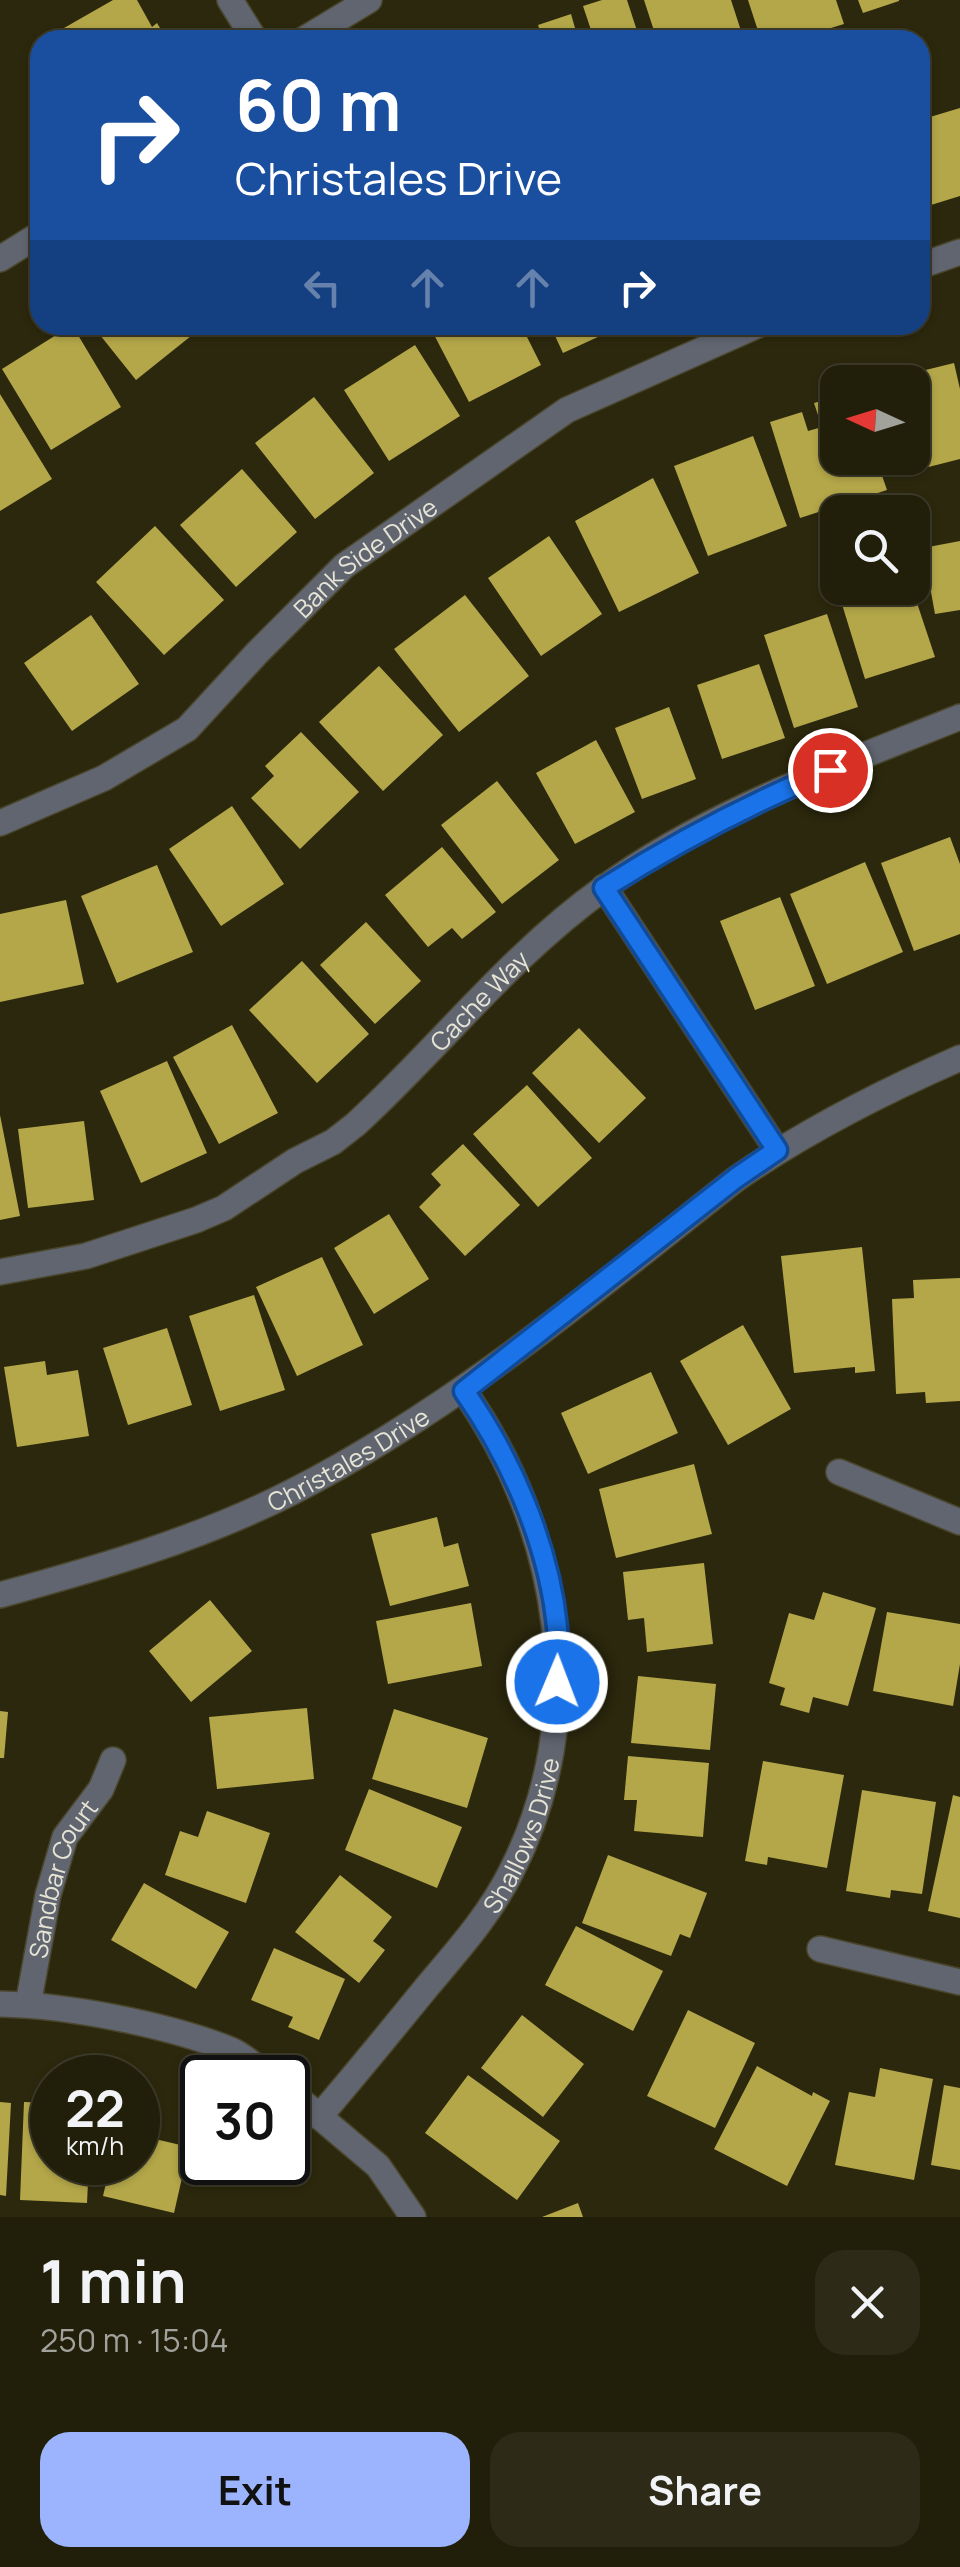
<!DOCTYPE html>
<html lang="en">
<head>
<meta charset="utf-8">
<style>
  body { margin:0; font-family:Manrope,sans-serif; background:#2d2b18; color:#f1f3f6; height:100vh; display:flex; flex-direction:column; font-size:38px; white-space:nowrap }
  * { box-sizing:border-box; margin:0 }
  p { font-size:32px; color:#a2a29c }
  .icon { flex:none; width:55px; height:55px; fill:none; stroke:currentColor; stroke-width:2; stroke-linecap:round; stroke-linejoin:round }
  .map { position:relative; height:2217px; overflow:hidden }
  .sheet { display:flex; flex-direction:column; background:#211e0a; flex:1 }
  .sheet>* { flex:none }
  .top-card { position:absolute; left:30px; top:30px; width:900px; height:305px; border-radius:30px; box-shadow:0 2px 8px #0004,0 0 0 2px #3e3c2b; background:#1a4fa0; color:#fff; overflow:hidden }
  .needle { width:65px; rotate:274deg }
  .tools { position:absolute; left:820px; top:365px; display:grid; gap:20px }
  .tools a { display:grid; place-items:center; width:110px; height:110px; border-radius:20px; background:#211e0a; box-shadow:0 2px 8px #0004,0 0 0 2px #3e3c2b; font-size:50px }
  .speed { position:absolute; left:30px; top:2055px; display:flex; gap:20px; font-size:50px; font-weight:700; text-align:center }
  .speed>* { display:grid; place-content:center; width:130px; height:130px; border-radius:50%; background:#211e0a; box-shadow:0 2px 8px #0004,0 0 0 2px #3e3c2b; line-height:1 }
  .speed small { font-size:25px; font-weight:400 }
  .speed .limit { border:5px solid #111; border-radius:15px; background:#fff; color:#111 }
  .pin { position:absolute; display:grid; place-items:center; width:85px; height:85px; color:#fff; margin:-42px; border:5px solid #fff; border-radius:50%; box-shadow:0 2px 10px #0007 }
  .me { position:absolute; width:110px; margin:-55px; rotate:1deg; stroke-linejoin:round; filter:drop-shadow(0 0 8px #0008) }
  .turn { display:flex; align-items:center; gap:35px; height:210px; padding:0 40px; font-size:45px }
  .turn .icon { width:130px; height:130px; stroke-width:2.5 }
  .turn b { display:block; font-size:70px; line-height:85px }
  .lanes { display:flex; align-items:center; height:95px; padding:0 40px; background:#0003; justify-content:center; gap:50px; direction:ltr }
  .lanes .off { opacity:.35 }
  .round { display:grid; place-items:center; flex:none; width:105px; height:105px; border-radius:30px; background:#2d2b18 }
  .head { display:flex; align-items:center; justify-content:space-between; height:170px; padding:0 40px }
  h1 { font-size:60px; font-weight:700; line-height:75px }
  .cta { display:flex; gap:20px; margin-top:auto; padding:20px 40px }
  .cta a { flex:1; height:115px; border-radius:30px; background:#9bb4fd; color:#111; font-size:40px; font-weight:700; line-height:115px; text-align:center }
  .cta a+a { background:#2d2b18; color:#f1f3f6 }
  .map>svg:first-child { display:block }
  .building { fill:#b4a749 }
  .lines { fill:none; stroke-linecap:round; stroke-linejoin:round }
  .street-casing { stroke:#4a462d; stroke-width:28 }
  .street { stroke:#606570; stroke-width:25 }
  .route-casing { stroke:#114b97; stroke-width:25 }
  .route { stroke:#1a73e8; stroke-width:18 }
  .labels { text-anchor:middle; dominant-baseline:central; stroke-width:10; stroke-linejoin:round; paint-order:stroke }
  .street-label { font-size:25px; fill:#e6e4d4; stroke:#2c280d }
</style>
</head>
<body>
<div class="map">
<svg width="960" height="2217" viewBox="0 0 960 2217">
  <rect width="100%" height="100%" fill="#2c280d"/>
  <path class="building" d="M113 0H137L152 27 157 23 167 40H43Z
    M602 0H627L640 40H543L538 25 571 14 577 35 591 30 583 6Z
    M644 0H731L744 40H657Z
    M748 0H836L844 24 792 40H761Z
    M858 0H899V1L863 13Z
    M960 108V196L931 205 920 169V120Z
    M72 325 121 407 51 450 2 369Z
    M92 325H199L201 328 136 380Z
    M429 325H521L541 365 469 402Z
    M550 325H624L563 353Z
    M415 345 460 416 389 461 344 390Z
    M954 363 960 389V459L897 475 893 458H912V382L881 381Z
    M0 394 52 479 0 511Z
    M838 396V458H876L887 490 800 518 770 422 802 412 808 431 822 427 814 403Z
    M314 397 374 473 315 519 255 443Z
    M753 436 787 526 708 556 674 466Z
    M242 469 297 532 236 587 180 525Z
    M653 478 699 573 619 612 575 521Z
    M155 526 224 600 164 655 96 582Z
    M549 536 602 614 541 656 488 578Z
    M960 541V610L935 614 923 548Z
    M837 588H912L935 657 865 679Z
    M465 595 529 676 459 732 394 649Z
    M827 614 858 707 794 728 764 635Z
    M91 615 139 684 72 731 24 663Z
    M759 664 785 738 722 759 697 685Z
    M379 666 443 735 383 791 319 722Z
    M669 707 696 779 642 799 615 728Z
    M301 732 359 792 300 849 251 798 274 776 265 766Z
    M596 740 635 812 575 844 536 773Z
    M497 781 559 860 502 904 441 825Z
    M232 806 284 884 221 926 169 849Z
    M950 837 960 864V934L914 951 881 863Z
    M442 847 496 912 462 939 452 928 428 947 385 895Z
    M865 862 903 952 827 984 790 894Z
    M157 865 193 952 117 983 81 896Z
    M780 897 815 986 755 1010 720 921Z
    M66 900 84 984 0 1002V914Z
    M366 922 421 981 375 1024 320 965Z
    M302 961 369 1034 317 1083 249 1010Z
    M232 1025 278 1113 219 1144 173 1057Z
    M579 1028 646 1098 599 1143 532 1073Z
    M167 1061 207 1153 141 1183 100 1091Z
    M527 1085 592 1158 538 1207 473 1134Z
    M0 1115 20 1216 0 1220Z
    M84 1121 94 1200 28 1208 18 1129Z
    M463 1144 520 1205 465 1256 419 1207 441 1185 431 1174Z
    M389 1214 429 1279 374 1314 334 1248Z
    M862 1247 875 1371 855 1373V1367L794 1373 781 1256Z
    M322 1257 363 1345 297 1376 256 1287Z
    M960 1278V1401L926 1403 925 1392 896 1394 892 1299 914 1298 913 1280Z
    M254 1295 285 1390 220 1411 189 1316Z
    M743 1325 791 1409 728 1445 680 1361Z
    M167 1328 192 1405 128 1425 103 1348Z
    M45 1361 47 1375 78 1370 89 1436 17 1447 4 1367Z
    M651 1372 678 1433 588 1474 561 1413Z
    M694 1464 712 1534 616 1558 599 1489Z
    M437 1517 444 1547 458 1543 469 1586 390 1606 371 1534Z
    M704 1563 713 1644 647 1652 644 1618 628 1620 623 1572Z
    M823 1592 876 1608 848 1706 813 1697 809 1713 780 1705 785 1688 769 1683 789 1613 814 1620Z
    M210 1600 252 1651 191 1702 149 1651Z
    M471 1603 482 1666 388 1684 376 1621Z
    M887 1612 960 1624V1664L953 1706 873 1691Z
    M638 1676 716 1684 710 1750 631 1743Z
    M307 1708 314 1779 217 1789 209 1717Z
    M394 1709 488 1738 467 1808 372 1779Z
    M0 1711 8 1712 4 1758H0Z
    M628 1756 709 1763 703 1837 634 1831 637 1800H624Z
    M763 1761 844 1775 827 1868 768 1857 767 1865 745 1861Z
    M369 1789 462 1827 437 1888 345 1850Z
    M862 1790 936 1802 922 1894 891 1890 890 1898 846 1891Z
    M953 1795 960 1797V1918L928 1911Z
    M207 1811 270 1833 246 1903 165 1875 180 1831 198 1837Z
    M608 1855 707 1893 690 1938 680 1934 671 1956 582 1923Z
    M340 1875 392 1917 373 1941 385 1950 359 1983 295 1932Z
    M144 1883 229 1932 196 1989 111 1940Z
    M576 1926 663 1971 633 2031 545 1985Z
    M274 1948 345 1979 319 2040 288 2027 293 2017 251 2000Z
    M688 2010 755 2043 715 2128 647 2096Z
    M522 2015 584 2064 543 2117 481 2068Z
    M757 2066 812 2096 813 2092 830 2101 787 2186 714 2149Z
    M880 2068 933 2079 914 2180 835 2165 849 2092 875 2097Z
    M468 2075 560 2141 517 2200 425 2133Z
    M944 2085 960 2088V2170L931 2165Z
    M0 2102 11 2103 6 2196 0 2195Z
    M24 2102 52 2103V2162H89L87 2203 20 2200Z
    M138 2119 159 2124 155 2139 189 2147 174 2213 103 2196 111 2162H138Z
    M578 2203 583 2217H542Z"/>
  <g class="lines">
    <defs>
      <g id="street">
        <path d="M230 0 255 40"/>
        <path d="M303 40 369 0"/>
        <path d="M0 259 40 234"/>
        <path d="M920 266 960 252"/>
        <path id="s1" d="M0 823 104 778 187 729 257 653 344 566 567 410 758 325"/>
        <path d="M604 887 777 1150"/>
        <path id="s2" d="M0 1272 86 1256 196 1220 224 1208 295 1161 333 1142 356 1124C440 1047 510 955 604 888 710 811 839 766 960 717"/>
        <path d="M839 1472 960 1522"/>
        <path id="s3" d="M0 1595C99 1568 200 1539 292 1492 454 1409 594 1291 736 1179 807 1130 882 1092 960 1058"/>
        <path d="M820 1949 960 1982"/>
        <path d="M0 2004C67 2005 169 2025 231 2050 245 2056 258 2069 270 2078"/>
        <path id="s4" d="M28 2005 48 1895 65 1837 101 1789 113 1760"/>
        <path d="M288 2090 378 2166 413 2217"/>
        <path id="s5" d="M319 2117C356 2074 391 2031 426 1988 457 1951 489 1916 511 1872 591 1716 562 1531 464 1391"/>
      </g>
    </defs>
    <use href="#street" class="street-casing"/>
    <use href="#street" class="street"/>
  </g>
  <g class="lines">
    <defs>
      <path id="route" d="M557 1682C557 1664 559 1645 557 1627 549 1545 511 1458 464 1391L736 1178 777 1150 604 888C677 842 751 803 830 770"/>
    </defs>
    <use href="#route" class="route-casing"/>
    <use href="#route" class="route"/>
  </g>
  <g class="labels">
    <g class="street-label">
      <text stroke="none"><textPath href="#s1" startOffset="458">Bank Side Drive</textPath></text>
      <text stroke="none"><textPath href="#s2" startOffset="565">Cache Way</textPath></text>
      <text stroke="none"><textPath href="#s3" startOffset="375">Christales Drive</textPath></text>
      <text stroke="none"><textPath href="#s5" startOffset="350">Shallows Drive</textPath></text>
      <text stroke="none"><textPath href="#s4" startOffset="132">Sandbar Court</textPath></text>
    </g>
  </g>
</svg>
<div class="tools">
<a><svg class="needle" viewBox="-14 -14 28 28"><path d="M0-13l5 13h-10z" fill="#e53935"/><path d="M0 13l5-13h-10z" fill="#a2a29c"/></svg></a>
<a><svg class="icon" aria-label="search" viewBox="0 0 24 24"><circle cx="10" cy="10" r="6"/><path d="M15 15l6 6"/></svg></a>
</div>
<div class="speed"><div>22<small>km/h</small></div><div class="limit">30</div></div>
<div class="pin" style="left:830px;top:770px;background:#d93025"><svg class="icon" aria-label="arrive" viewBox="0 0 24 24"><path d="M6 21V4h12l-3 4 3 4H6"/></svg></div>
<svg class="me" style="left:557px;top:1682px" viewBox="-20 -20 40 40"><circle r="17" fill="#1a73e8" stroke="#fff" stroke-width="3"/><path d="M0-11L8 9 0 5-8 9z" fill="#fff"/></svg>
<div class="top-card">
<div class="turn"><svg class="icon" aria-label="right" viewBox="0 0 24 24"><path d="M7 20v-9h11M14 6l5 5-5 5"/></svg><div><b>60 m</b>Christales Drive</div></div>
<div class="lanes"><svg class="icon off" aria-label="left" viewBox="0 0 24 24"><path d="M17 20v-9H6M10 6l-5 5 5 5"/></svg><svg class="icon off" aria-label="ahead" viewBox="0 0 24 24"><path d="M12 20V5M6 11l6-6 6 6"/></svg><svg class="icon off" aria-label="ahead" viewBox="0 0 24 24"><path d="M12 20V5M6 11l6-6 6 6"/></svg><svg class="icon" aria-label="right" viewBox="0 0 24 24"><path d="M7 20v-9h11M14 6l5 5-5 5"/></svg></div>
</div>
</div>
<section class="sheet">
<div class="head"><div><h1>1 min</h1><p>250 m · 15:04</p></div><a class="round"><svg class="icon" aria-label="close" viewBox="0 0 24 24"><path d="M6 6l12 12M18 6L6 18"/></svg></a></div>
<div class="cta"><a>Exit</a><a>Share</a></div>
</section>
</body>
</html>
